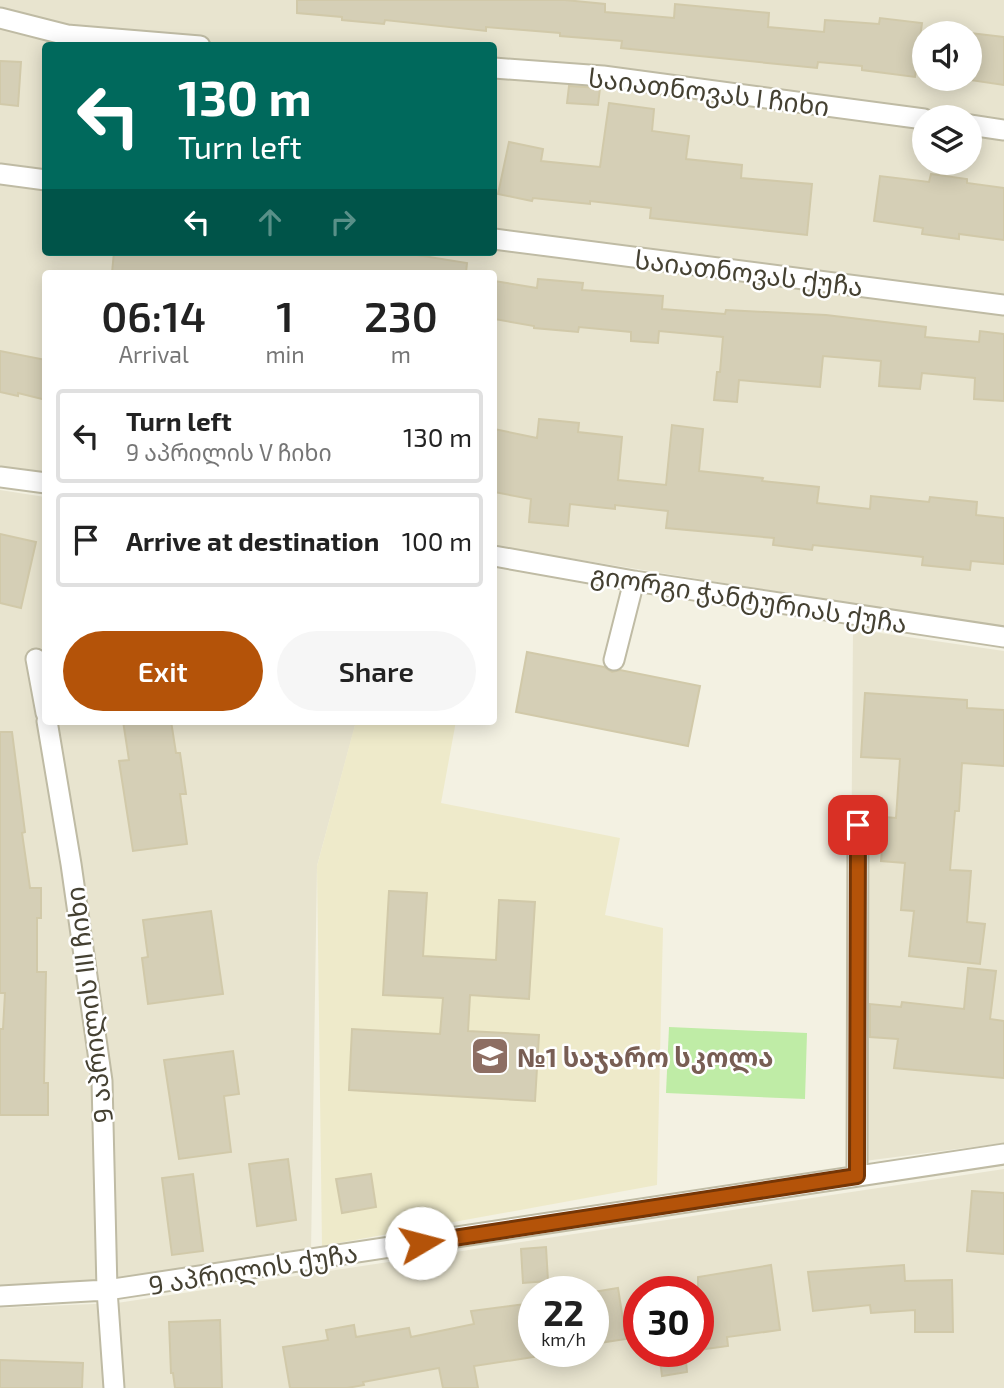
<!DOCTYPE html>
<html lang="en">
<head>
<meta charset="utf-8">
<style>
  body { margin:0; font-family:"Exo 2","Noto Sans Georgian",sans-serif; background:#f6f6f6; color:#222; height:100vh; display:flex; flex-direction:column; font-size:26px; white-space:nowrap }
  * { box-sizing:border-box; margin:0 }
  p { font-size:23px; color:#767676 }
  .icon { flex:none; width:38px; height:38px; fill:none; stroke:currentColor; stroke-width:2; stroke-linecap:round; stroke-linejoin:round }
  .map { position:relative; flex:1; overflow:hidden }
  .details { position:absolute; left:42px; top:270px; width:455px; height:455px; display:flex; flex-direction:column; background:#fff; border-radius:7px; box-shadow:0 4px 18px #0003 }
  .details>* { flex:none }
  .hud { position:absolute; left:42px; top:42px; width:455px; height:214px; border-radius:7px; box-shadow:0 4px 18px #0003; background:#00695c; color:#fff; overflow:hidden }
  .buttons { position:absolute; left:912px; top:21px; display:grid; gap:14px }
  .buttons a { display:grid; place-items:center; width:70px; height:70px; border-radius:50%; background:#fff; box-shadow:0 4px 18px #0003; font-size:35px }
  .speed { position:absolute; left:518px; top:1276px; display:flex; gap:14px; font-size:35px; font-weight:700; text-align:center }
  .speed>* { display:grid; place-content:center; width:91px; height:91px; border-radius:50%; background:#fff; box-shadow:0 4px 18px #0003; line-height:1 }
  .speed small { font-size:18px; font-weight:400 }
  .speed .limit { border:10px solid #d22; background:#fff; color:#111 }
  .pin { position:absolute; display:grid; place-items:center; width:60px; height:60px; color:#fff; margin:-30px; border-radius:14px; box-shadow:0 4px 10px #0006 }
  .me { position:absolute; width:77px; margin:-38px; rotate:82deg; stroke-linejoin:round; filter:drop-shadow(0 0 5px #0008) }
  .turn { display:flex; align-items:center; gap:24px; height:147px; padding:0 21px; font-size:32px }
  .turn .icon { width:91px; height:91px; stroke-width:2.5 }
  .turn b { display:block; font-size:49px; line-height:60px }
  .lanes { display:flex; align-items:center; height:66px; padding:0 21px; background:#0003; justify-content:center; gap:35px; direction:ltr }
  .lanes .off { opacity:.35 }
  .eta { display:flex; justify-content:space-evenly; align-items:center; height:119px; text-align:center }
  .eta b { font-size:42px; font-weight:600; line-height:49px }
  .button { display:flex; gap:14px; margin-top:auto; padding:14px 21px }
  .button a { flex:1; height:80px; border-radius:42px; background:#b45309; color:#fff; font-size:28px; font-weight:600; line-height:80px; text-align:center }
  .button a+a { background:#f6f6f6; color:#222 }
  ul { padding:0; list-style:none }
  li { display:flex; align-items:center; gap:21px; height:94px; margin:0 14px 10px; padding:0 7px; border:4px solid #e0e0e0; border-radius:7px }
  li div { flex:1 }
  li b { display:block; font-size:26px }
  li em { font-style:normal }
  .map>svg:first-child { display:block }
  .residential { fill:#e8e4cf; fill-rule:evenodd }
  .education { fill:#eeeaca }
  .green { fill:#bfeca6 }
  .building { fill:#d5cfb6; stroke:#d1c9a9; stroke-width:2 }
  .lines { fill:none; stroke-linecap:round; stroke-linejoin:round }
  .minor-casing { stroke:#bfbba4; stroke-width:23 }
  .minor { stroke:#fff; stroke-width:19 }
  .route-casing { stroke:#753606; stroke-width:18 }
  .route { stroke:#b45309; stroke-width:12 }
  .labels { text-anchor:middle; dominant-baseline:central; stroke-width:5; stroke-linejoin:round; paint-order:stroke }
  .street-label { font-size:26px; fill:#454132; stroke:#fff }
  .education-label { font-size:26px; font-weight:bold; fill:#785e54; stroke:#fff; text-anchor:start }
</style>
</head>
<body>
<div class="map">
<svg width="1004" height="1388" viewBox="0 0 1004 1388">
  <rect width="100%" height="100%" fill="#f3f1e2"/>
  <path class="residential" d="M0 0H1004V628L494 546V273H46L45 473 0 466ZM924 33H970V79H924ZM46 46H494V252H46ZM924 117H970V163H924Z
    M0 490 45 497 46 721H364L356 722 317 866 311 1252 118 1279 0 1285Z
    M853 629 1004 651V1143L849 1163Z
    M1004 1169V1388H0V1308L117 1303ZM534 1292H593V1351H534ZM639 1292H698V1351H639Z"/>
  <path class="education" d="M356 721H456L441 803 620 838 605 915 663 928 657 1185 322 1246 317 866Z"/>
  <path class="green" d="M669 1027 807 1033 805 1099 666 1093Z"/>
  <path class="building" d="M297 0H565L605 4V12L674 18 675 4 769 13 768 27 824 32 825 20 879 24 880 18 922 23 915 77 862 70V66L818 62 817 68 621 48 622 41 560 36V33L486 27V31L385 20 384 24 342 20V17L297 13Z
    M970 33 1004 37V85L970 80Z
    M0 61 21 62 18 106 0 104Z
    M569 86 600 88 598 105 567 103Z
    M609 103 654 109 652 131 689 136 686 159 742 165 741 178 812 184 807 235 650 218 651 208 590 201V204L533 198 532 201 498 194 509 142 543 149 541 161 600 167Z
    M931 174 967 179V183L1004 188V240L959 234V239L922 234 923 228 874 221 880 176 929 182Z
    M114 252H398L467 263 466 273H112Z
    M538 279 583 283 582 290 663 296 662 309 725 314 726 310 826 315 926 327 925 337 979 342 980 331 1004 334V401L974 399 975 378 922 373 920 389 879 386 881 361 823 356 820 387 739 380 737 402 714 400 717 372H720L723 337 659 331 658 343 631 341V332L579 327 578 332 534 328V326L494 319V281L537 288Z
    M0 351 46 360V400L18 393V396L0 392Z
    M539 419 579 423 578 432 622 437 618 480 666 485 672 425 703 429 699 471 763 478 762 481 819 487 817 503 870 509 871 496 929 502 930 497 977 502 976 515 1004 518V564L971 561 970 570 922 565 923 557 813 545 812 550 773 545 774 538 666 528 668 511 615 505V509L570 504 568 526 529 522 531 499 494 492V429L537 438Z
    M0 534 36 542 21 608 0 603Z
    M527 652 604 667 612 672 620 670 700 686 688 746 516 712Z
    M865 693 967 700V708L1004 710V766L962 763 959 811H955L950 870 971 871 967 922 985 924 980 964 909 956 914 911 901 910 905 863 881 861 885 817 896 818 900 759 861 757Z
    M123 721H171L176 753H180L186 794H180L187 844 133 851 119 761 129 760Z
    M0 732H12L25 832 22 833 30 888H41V918H37V972H46L44 1083H48V1115H0V1029H3L5 993H0Z
    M389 891 427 893 423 956 496 960 499 900 535 902 529 999 470 995 468 1031 539 1035 535 1101 349 1090 352 1029 440 1034 443 998 383 995Z
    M211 911 223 994 148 1004 142 958 148 957 143 920Z
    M968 968 996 971 990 1019 1004 1021V1078L894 1068 898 1039 870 1037V1004L901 1007 902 1002 964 1009Z
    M233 1051 239 1094 224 1096 231 1152 179 1159 164 1060Z
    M288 1159 296 1220 257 1226 249 1164Z
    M193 1174 203 1251 172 1255 162 1178Z
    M371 1174 376 1207 342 1213 336 1179Z
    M972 1191 1004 1193V1254L967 1251Z
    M546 1247 548 1281 523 1283 521 1249Z
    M771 1265 780 1330 727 1337 728 1346 698 1350V1277Z
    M904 1265 905 1281 952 1280 953 1332H915V1310L871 1313 870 1305 813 1311 808 1272Z
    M618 1288 626 1339 593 1344V1292Z
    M534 1303V1357L474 1366 478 1388H443L439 1368 363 1382 364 1385 347 1388H290L283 1347 328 1340 326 1330 354 1325 356 1337 409 1328 411 1337 474 1324 471 1311Z
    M220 1320 222 1388H175L173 1373H171L169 1322Z
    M659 1351H685L687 1372 662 1376Z
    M0 1360 83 1363 82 1388H0Z"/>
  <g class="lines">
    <defs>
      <path id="minor" d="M0 18 67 35 200 46
        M494 68 603 76 924 119
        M970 125 1004 130
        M0 174 46 180
        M494 239 1004 305
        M0 477 46 483
        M494 556 634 581 1004 637
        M36 659 46 713
        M614 660 634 581
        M47 721 71 864 102 1081 107 1290 114 1388
        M857 1176 858 825
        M0 1296 107 1290 1004 1154"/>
    </defs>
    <use href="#minor" class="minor-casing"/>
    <use href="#minor" class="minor"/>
  </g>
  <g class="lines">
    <defs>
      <path id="route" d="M421 1243 857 1176 858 825"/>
    </defs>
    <use href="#route" class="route-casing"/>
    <use href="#route" class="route"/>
  </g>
  <defs>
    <symbol id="school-square" viewBox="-11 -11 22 22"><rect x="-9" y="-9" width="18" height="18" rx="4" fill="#8d6e63" stroke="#fff"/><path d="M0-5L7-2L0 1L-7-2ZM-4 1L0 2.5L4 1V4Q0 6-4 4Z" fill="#fff"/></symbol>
  </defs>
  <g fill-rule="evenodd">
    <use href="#school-square" x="468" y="1034" width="44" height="44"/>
  </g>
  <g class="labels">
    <g class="street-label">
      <text transform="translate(709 91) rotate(7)">საიათნოვას I ჩიხი</text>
      <text transform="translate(749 272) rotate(7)">საიათნოვას ქუჩა</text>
      <text transform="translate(749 598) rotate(9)">გიორგი ჭანტურიას ქუჩა</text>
      <text transform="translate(88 1005) rotate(-97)">9 აპრილის III ჩიხი</text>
      <text transform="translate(253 1268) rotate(-9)">9 აპრილის ქუჩა</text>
    </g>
    <g class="education-label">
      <text x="517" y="1056">№1 საჯარო სკოლა</text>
    </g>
  </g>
</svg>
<div class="buttons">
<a><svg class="icon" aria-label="sound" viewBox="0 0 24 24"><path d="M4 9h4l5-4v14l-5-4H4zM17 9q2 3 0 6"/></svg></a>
<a><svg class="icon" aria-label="layers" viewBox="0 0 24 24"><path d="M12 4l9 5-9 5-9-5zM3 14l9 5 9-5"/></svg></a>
</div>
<div class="speed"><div>22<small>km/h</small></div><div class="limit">30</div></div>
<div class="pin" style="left:858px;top:825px;background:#d93025"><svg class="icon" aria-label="arrive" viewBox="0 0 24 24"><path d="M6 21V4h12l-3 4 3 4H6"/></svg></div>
<svg class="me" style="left:421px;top:1243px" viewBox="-20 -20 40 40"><circle r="19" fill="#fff"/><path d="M0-13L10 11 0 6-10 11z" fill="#b45309"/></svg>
<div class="hud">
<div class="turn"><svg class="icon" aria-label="left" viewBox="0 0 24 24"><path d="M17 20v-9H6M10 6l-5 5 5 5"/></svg><div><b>130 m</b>Turn left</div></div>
<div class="lanes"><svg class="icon" aria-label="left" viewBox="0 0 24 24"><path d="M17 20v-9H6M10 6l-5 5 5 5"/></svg><svg class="icon off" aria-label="ahead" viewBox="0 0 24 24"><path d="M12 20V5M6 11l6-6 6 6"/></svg><svg class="icon off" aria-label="right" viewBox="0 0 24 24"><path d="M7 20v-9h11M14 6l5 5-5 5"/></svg></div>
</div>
<section class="details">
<div class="eta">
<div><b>06:14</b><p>Arrival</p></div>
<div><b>1</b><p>min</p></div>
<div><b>230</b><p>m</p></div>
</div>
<ul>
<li><svg class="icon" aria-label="left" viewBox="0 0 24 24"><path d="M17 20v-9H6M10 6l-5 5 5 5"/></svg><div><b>Turn left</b><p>9 აპრილის V ჩიხი</p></div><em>130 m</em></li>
<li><svg class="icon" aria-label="arrive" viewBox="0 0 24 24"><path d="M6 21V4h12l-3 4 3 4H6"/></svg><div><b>Arrive at destination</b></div><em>100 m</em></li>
</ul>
<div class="button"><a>Exit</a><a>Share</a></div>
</section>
</div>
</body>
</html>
